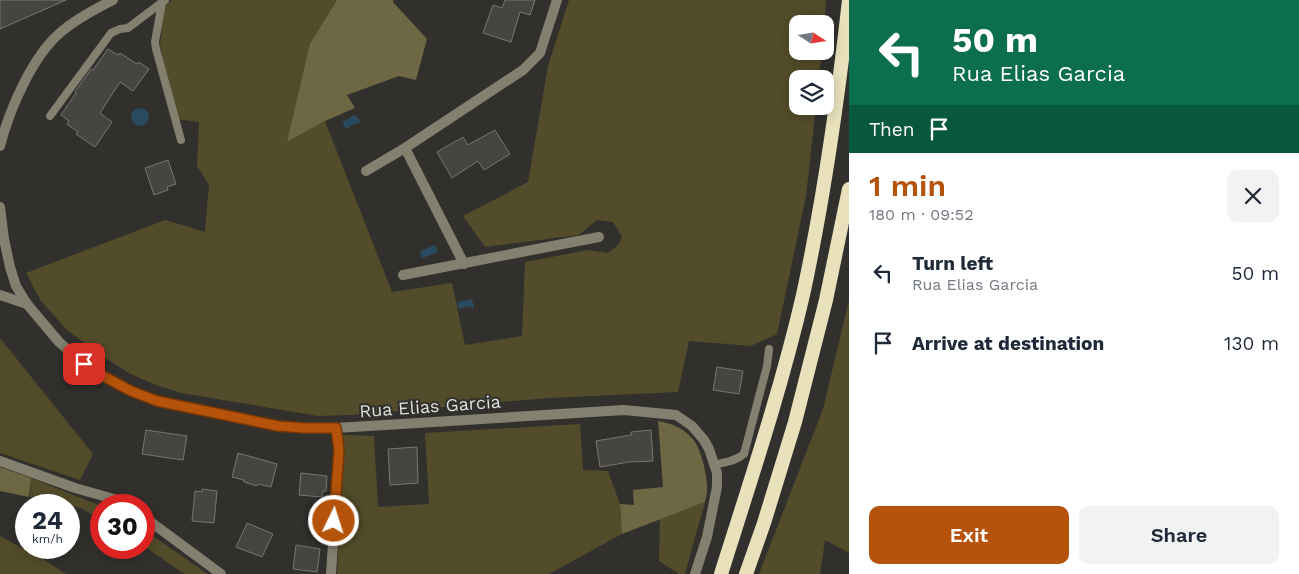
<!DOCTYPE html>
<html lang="en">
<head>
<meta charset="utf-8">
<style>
  body { margin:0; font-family:"Work Sans",sans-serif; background:#f2f2f3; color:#1f2937; height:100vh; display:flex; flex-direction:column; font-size:19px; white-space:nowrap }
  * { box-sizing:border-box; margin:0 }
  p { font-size:16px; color:#747a83 }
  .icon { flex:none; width:28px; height:28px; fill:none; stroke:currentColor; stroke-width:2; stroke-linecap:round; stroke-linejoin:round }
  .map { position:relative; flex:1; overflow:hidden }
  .details { display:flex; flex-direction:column; background:#fff; width:450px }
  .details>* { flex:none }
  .hud { background:#0b6e4f; color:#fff; overflow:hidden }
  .needle { width:32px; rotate:102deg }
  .controls { position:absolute; left:789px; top:15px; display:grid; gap:10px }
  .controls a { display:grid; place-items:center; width:45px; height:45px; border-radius:10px; background:#fff; box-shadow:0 2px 12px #0003; font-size:25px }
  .speed { position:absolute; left:15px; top:494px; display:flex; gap:10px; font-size:25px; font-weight:700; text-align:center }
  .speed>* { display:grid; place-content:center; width:65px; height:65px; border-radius:50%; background:#fff; box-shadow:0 2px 12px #0003; line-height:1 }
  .speed small { font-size:12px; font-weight:400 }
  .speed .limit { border:8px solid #d22; background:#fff; color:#111 }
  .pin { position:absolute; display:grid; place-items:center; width:42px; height:42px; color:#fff; margin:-21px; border-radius:10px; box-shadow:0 2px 8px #0006 }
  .me { position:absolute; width:55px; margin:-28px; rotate:4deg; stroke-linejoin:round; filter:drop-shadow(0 0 4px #0008) }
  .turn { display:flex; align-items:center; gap:18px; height:105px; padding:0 20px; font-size:22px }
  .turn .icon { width:65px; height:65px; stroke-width:2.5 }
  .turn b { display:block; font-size:35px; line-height:42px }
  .then { display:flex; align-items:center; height:48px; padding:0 20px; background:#0003; gap:10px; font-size:19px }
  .round { display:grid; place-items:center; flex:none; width:52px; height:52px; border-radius:10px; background:#f2f2f3 }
  .head { display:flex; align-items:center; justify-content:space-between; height:85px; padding:0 20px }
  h1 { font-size:30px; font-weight:600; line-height:38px; color:#b45309 }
  .primary-button { display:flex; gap:10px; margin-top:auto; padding:10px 20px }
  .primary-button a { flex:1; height:58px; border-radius:10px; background:#b45309; color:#fff; font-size:20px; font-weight:600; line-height:58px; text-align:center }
  .primary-button a+a { background:#f2f2f3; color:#1f2937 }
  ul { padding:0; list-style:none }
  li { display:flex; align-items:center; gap:15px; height:70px; padding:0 20px }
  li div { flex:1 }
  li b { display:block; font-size:19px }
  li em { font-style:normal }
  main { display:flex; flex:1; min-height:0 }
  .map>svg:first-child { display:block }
  .green { fill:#534c2a }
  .forest { fill:#6e6743 }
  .water { fill:#294a5f }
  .building { fill:#464541; stroke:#777672 }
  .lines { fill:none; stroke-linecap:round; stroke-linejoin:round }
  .service { stroke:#838070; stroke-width:8 }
  .minor { stroke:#838070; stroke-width:10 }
  .tertiary { stroke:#838070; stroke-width:10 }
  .trunk { stroke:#e8e1bc; stroke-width:14 }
  .route-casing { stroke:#753606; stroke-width:12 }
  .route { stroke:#b45309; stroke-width:9 }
  .labels { text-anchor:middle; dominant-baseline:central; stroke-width:4; stroke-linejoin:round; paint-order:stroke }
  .street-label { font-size:18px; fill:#dfdfdc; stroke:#31302d }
</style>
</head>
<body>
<main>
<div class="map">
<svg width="849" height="574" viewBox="0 0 849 574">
  <rect width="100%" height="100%" fill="#31302d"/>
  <path class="green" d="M172 0H337L287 142 325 121 392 292 452 283 465 345 522 336 525 262 588 250 608 253 618 245 622 237 613 222 597 220 579 235 485 247 463 216 528 182 548 66 569 0H826L824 24H798V51H822L819 79H798V106H816L806 196 777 334 751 346 689 341 678 392 549 398 351 415 318 416 181 393 153 384 129 373 102 356 67 330 41 301 26 273 165 220 205 232 209 185 197 166 199 122 176 119 160 46 164 6Z
    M849 300V553L825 540 820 574H759L823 409Z
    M0 338 93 454 80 480 0 453Z
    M580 424 583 470 608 471 620 504 622 534 549 574H337L343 435 374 436 378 507 429 504 425 433Z
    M31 478 101 506V520L81 508 30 497Z
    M705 502 685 574H679L659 561 660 519Z
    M144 530 208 574H184L144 546Z
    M0 536 43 559 66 574H0Z"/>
  <path class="forest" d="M337 0H393V2L427 39 416 80 399 76 347 95 355 108 325 121 287 142 310 44Z
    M658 421C672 423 687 430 695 442 702 453 708 478 707 491 707 495 705 499 705 502L622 534 620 504 634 505 633 490 663 487Z
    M0 467 31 478 29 497 0 491Z"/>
  <path class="water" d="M131 117a9 9 0 1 1 18 0a9 9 0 1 1-18 0Z
    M355 115 359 119 360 122 357 124H354L346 129 342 122Z
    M435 245 438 252 423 258 420 255 421 254 420 251Z
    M472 299 474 308 472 309 471 306 459 309 457 302Z"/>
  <path class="building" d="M0 0H66L0 29Z
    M505 0H535L530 15 520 12 511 42 483 33 493 5 502 8Z
    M108 49 118 55 120 53 137 64 139 62 149 69 133 91 120 82 100 113 112 122 95 147 76 134 78 132 67 124 69 121 61 115 76 93 75 92 91 69 93 70Z
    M495 130 510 154 484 170 478 161 452 178 437 152 463 137 468 145Z
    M168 160 176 184 167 187 168 190 154 195 145 168Z
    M717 367 743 371 739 394 713 390Z
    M146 430 187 436 183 460 142 454Z
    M651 430 653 461 629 462 600 467 596 441 631 435V432Z
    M417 447 418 483 390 485 388 449Z
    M238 453 277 464 271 487 258 484 257 486 244 482V480L232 477Z
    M301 473 327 476 326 491H323L322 497 299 495Z
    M202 489 217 491 214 523 192 521 195 491 202 492Z
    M247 523 273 534 262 557 236 547Z
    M296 545 320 549 317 572 293 569Z"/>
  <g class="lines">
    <path class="service" d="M162 2 155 42 156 49 181 140
      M50 116 111 33 120 29 128 28 165 0
      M714 465C725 462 736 461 744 454L767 366 769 349"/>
    <path class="minor" d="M405 148 464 264
      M366 171 405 148 523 70 540 53 557 0
      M403 275 599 237
      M0 295 27 304
      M0 461 75 488 121 501 127 505
      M144 517 221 574
      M331 574 339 450 336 428"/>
    <path class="tertiary" d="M0 146C9 111 32 56 61 32 76 19 95 9 113 0
      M0 207 4 239 10 267 16 286 27 304 59 342 84 364 103 376 131 391 157 401 278 426 304 428H336L434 422 624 410 676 415 692 426 704 440 709 449 717 473V487L707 537 695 574"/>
    <path class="trunk" d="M721 574C750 482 781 390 803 295 824 198 838 99 849 0
      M746 574 764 523 795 422 826 300 849 189"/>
  </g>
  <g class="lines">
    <defs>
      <path id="route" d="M84 364 103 376 131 391 157 401 278 426 304 428H336L339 450 334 521"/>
    </defs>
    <use href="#route" class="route-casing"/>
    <use href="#route" class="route"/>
  </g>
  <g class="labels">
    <g class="street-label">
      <text transform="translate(430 406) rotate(-4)">Rua Elias Garcia</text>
    </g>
  </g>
</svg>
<div class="controls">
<a><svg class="needle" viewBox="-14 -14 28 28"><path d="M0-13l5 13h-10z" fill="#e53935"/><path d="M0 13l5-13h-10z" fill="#747a83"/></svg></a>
<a><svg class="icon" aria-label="layers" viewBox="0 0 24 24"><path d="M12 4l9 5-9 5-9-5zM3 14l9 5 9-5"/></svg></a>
</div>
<div class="speed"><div>24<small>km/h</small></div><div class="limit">30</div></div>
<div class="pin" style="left:84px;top:364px;background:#d93025"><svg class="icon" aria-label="arrive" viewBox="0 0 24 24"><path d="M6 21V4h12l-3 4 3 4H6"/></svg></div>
<svg class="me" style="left:334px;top:521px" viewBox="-20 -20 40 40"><circle r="17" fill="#b45309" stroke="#fff" stroke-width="3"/><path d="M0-11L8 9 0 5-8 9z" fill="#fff"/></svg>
</div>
<section class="details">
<div class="hud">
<div class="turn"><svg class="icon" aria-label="left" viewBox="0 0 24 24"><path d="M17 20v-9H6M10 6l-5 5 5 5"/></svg><div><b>50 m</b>Rua Elias Garcia</div></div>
<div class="then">Then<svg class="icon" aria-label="arrive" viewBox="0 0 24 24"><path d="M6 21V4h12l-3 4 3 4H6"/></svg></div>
</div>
<div class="head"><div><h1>1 min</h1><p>180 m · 09:52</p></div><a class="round"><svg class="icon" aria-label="close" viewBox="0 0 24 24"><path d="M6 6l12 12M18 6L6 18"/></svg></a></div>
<ul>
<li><svg class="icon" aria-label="left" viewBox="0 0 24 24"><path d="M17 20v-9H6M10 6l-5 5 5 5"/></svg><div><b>Turn left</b><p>Rua Elias Garcia</p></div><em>50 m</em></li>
<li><svg class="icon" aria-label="arrive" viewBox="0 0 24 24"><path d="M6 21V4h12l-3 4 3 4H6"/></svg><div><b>Arrive at destination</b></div><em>130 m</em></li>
</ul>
<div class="primary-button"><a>Exit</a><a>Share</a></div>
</section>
</main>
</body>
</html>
